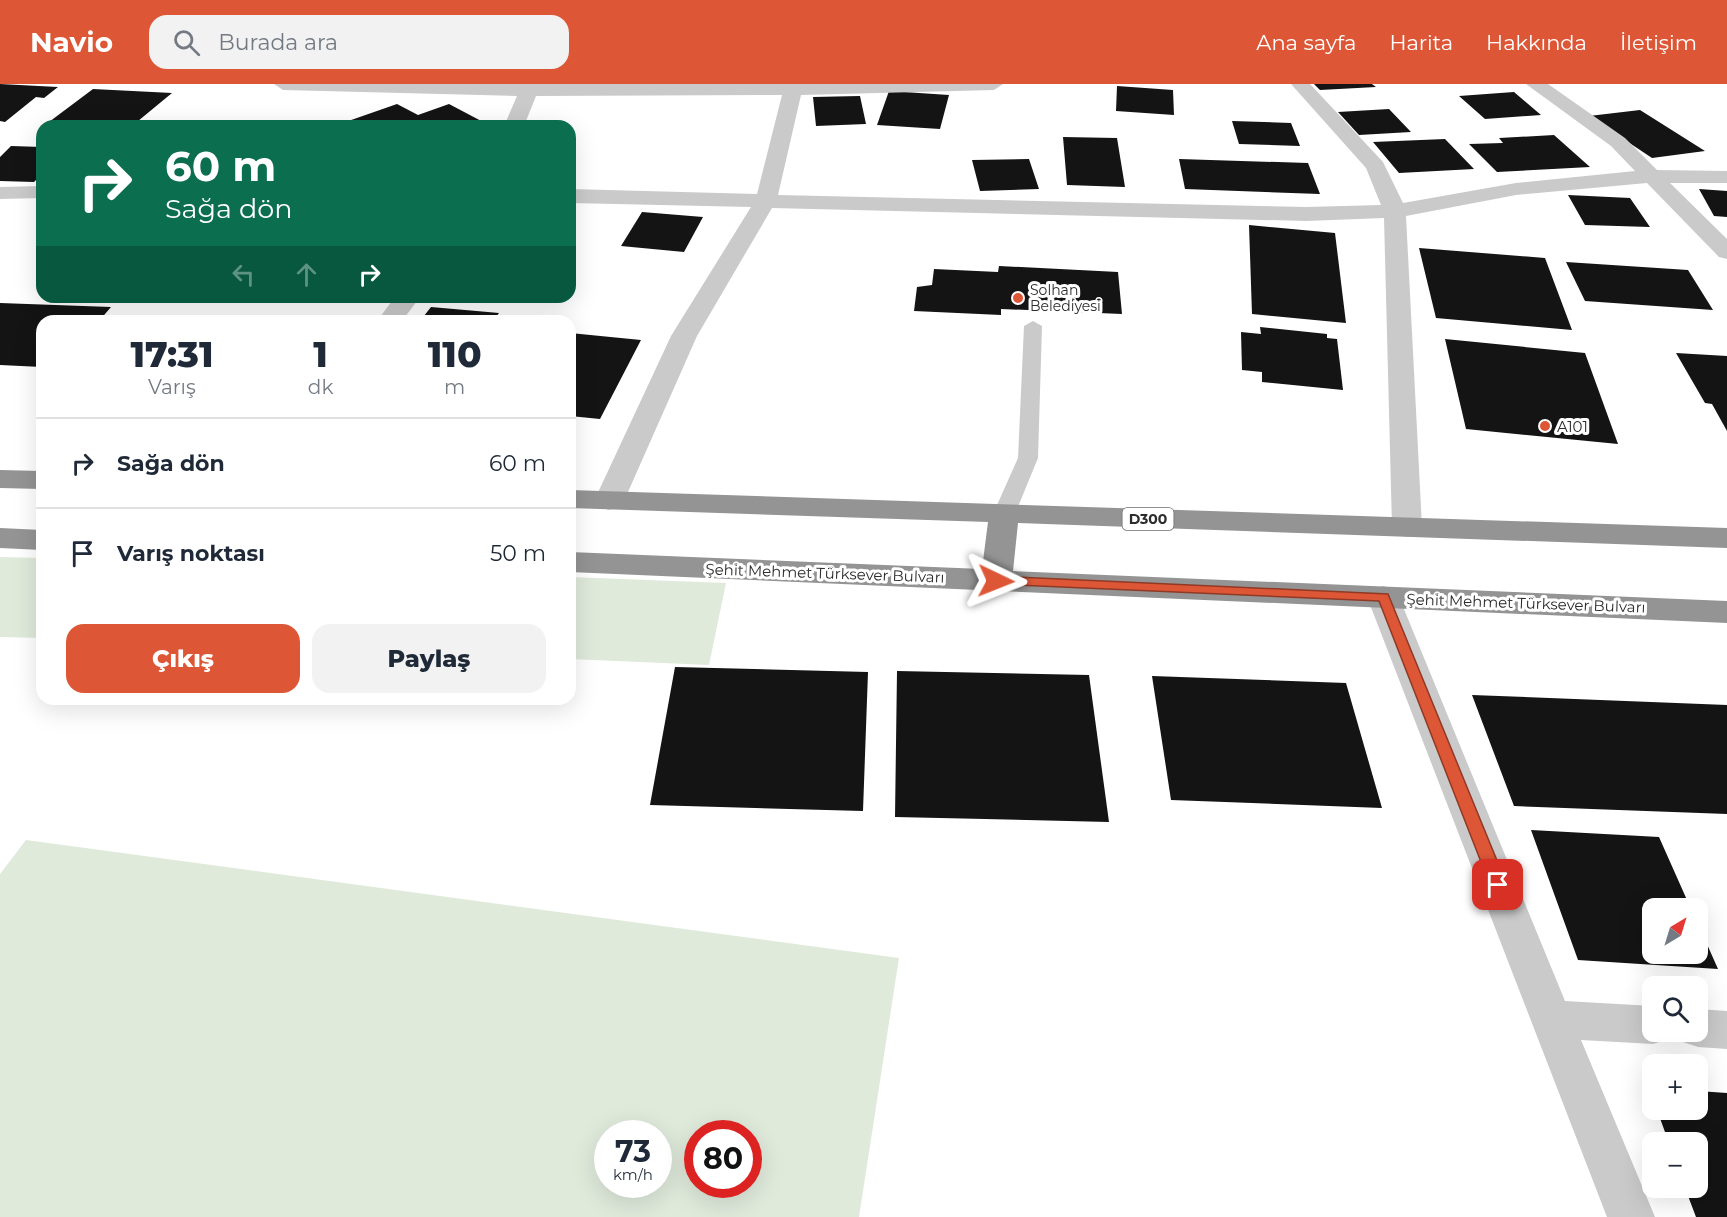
<!DOCTYPE html>
<html lang="tr">
<head>
<meta charset="utf-8">
<style>
  body { margin:0; font-family:Montserrat,sans-serif; background:#f2f2f3; color:#1f2937; height:100vh; display:flex; flex-direction:column; font-size:22px; white-space:nowrap }
  * { box-sizing:border-box; margin:0 }
  p { font-size:20px; color:#747a83 }
  .icon { flex:none; width:33px; height:33px; fill:none; stroke:currentColor; stroke-width:2; stroke-linecap:round; stroke-linejoin:round }
  .map { position:relative; flex:1; overflow:hidden }
  .details { position:absolute; left:36px; top:231px; width:540px; height:390px; display:flex; flex-direction:column; background:#fff; border-radius:18px; box-shadow:0 6px 24px #0002 }
  .details>* { flex:none }
  .top-card { position:absolute; left:36px; top:36px; width:540px; height:183px; border-radius:18px; box-shadow:0 6px 24px #0002; background:#0b6e4f; color:#fff; overflow:hidden }
  .needle { width:39px; rotate:38deg }
  .fabs { position:absolute; left:1642px; top:814px; display:grid; gap:12px }
  .fabs a { display:grid; place-items:center; width:66px; height:66px; border-radius:12px; background:#fff; box-shadow:0 6px 24px #0002; font-size:30px }
  .speed { position:absolute; left:594px; top:1036px; display:flex; gap:12px; font-size:30px; font-weight:700; text-align:center }
  .speed>* { display:grid; place-content:center; width:78px; height:78px; border-radius:50%; background:#fff; box-shadow:0 6px 24px #0002; line-height:1 }
  .speed small { font-size:15px; font-weight:400 }
  .speed .limit { border:9px solid #d22; background:#fff; color:#111 }
  .pin { position:absolute; display:grid; place-items:center; width:51px; height:51px; color:#fff; margin:-26px; border-radius:12px; box-shadow:0 3px 9px #0006 }
  .me { position:absolute; width:66px; margin:-33px; rotate:92deg; stroke-linejoin:round; filter:drop-shadow(0 0 4px #0008) }
  .turn { display:flex; align-items:center; gap:21px; height:126px; padding:0 30px; font-size:27px }
  .turn .icon { width:78px; height:78px; stroke-width:2.5 }
  .turn b { display:block; font-size:42px; line-height:51px }
  .lanes { display:flex; align-items:center; height:57px; padding:0 30px; background:#0003; justify-content:center; gap:30px; direction:ltr }
  .lanes .off { opacity:.35 }
  .eta { display:flex; justify-content:space-evenly; align-items:center; height:102px; text-align:center }
  .eta b { font-size:36px; font-weight:800; line-height:42px }
  .button { display:flex; gap:12px; margin-top:auto; padding:12px 30px }
  .button a { flex:1; height:69px; border-radius:18px; background:#dd5737; color:#fff; font-size:24px; font-weight:800; line-height:69px; text-align:center }
  .button a+a { background:#f2f2f3; color:#1f2937 }
  ul { padding:0; list-style:none }
  li { display:flex; align-items:center; gap:18px; height:90px; padding:0 30px; border-top:2px solid #e0e1e3 }
  li div { flex:1 }
  li b { display:block; font-size:22px }
  li em { font-style:normal }
  header { display:flex; align-items:center; gap:36px; box-sizing:border-box; height:84px; padding:0 30px; background:#dd5737; color:#fff }
  header strong { font-size:28px }
  nav { display:flex; gap:33px; margin-inline-start:auto; font-size:21px }
  .search { width:420px; height:54px; background:#f2f2f3; display:flex; align-items:center; gap:15px; box-sizing:border-box; padding:0 21px; border-radius:18px; color:#747a83; font-size:22px }
  .map>svg:first-child { display:block }
  .green { fill:#dfeadb; fill-rule:evenodd }
  .building { fill:#141414 }
  .lines { fill:none; stroke-linecap:round; stroke-linejoin:round }
  .lane { fill:#cacaca; fill-rule:evenodd }
  .street { fill:#cacaca; fill-rule:evenodd }
  .highway { fill:#949494; fill-rule:evenodd }
  .route { fill:#dd5737; stroke:#903924; stroke-width:1.5 }
  .poi-dot { fill:#dd5737; stroke:#fff; stroke-width:2 }
  .labels { text-anchor:middle; dominant-baseline:central; stroke-width:6; stroke-linejoin:round; paint-order:stroke }
  .far-poi-label { font-size:14px; fill:#2d2d2d; stroke:#fff; text-anchor:start }
  .shield { fill:#fff; stroke:#6c6c6c; stroke-width:1.5 }
  .shield-label { font-size:14px; font-weight:bold; fill:#2d2d2d }
  .poi-label { font-size:15px; fill:#2d2d2d; stroke:#fff; text-anchor:start }
  .street-label { font-size:15px; fill:#2d2d2d; stroke:#fff }
</style>
</head>
<body>
<header>
<strong>Navio</strong>
<div class="search"><svg class="icon" aria-label="search" viewBox="0 0 24 24"><circle cx="10" cy="10" r="6"/><path d="M15 15l6 6"/></svg>Burada ara</div>
<nav><a>Ana sayfa</a><a>Harita</a><a>Hakkında</a><a>İletişim</a></nav>
</header>
<div class="map">
<svg width="1727" height="1133" viewBox="0 0 1727 1133">
  <rect width="100%" height="100%" fill="#fff"/>
  <path class="green" d="M0 473 42 474V554L0 553Z
    M570 493 726 499 709 581 570 575Z
    M26 756 899 874 859 1133H0V790ZM608 1050H658V1101H608ZM698 1050H748V1101H698Z"/>
  <path class="building" d="M0 0 58 3 44 14 36 13 5 38 0 37Z
    M1314 0H1372L1376 3 1320 6Z
    M1117 2 1173 6 1174 31 1116 27Z
    M93 5 172 9 132 42 45 41Z
    M889 7 949 11 940 45 877 41Z
    M1514 8 1541 31 1485 35 1459 12Z
    M860 12 866 40 816 42 813 13Z
    M397 20 418 31 449 20 485 39 475 42H334Z
    M1389 25 1411 48 1359 51 1338 28Z
    M1640 26 1705 67 1652 74 1589 32Z
    M1232 37 1291 39 1300 62 1239 60Z
    M1554 51 1590 83 1497 88 1469 60 1503 59 1499 54Z
    M1063 53 1117 54 1125 103 1067 101Z
    M1445 55 1474 85 1399 89 1373 58Z
    M11 62 42 63V90L34 98 0 97V73Z
    M1029 75 1039 105 980 107 972 76Z
    M1179 75 1308 79 1320 110 1185 105Z
    M1699 105 1727 107V133L1714 132Z
    M1568 111 1630 114 1650 143 1585 141Z
    M642 128 703 133 684 168 621 162Z
    M1249 141 1335 149 1346 239 1252 230Z
    M1419 164 1545 174 1572 246 1436 234Z
    M1566 178 1688 186 1713 226 1585 217Z
    M999 182 1118 188 1122 230 1001 225V231L914 227 917 203 932 201 934 185 998 188Z
    M0 219 111 223 99 237H42V283L0 281Z
    M431 223 499 229 493 237H420Z
    M1260 243 1327 250V254L1337 255 1343 306 1262 298V288L1242 286 1241 248 1261 250Z
    M570 249 641 256 600 335 570 332Z
    M1445 255 1585 269 1618 360 1466 345Z
    M1676 269 1727 272V347L1712 320 1705 319Z
    M675 583 868 588 863 727 650 721Z
    M897 587 1089 591 1109 738 895 733Z
    M1152 592 1346 599 1382 724 1171 716Z
    M1472 611 1727 621V730L1514 722Z
    M1531 746 1659 753 1691 825H1653V870H1698V840L1718 885 1578 876Z
    M1698 1007 1727 1009V1133H1696L1685 1104H1698V1059H1669L1657 1026H1698Z"/>
  <g class="lines">
    <path class="lane" d="M1033 237 1042 242 1038 374 1015 430 1012 435H996L993 430 1018 374 1024 242Z"/>
    <path class="street" d="M274 0H1003L994 6 801 11 778 111 1306 123 1381 121 1366 84 1291 0H1310L1383 78 1403 119 1516 99 1635 87 1611 62 1526 0H1548L1625 54 1657 86 1727 87V99H1670L1727 155V175L1719 173 1647 99 1516 111 1406 132 1422 443 1418 450 1407 453 1396 450 1392 443 1384 134 1306 137 772 124 697 252 624 417 619 423 609 426 599 423 594 417 671 252 751 123 570 119V105L757 110 782 11 536 12 524 42H504L517 12 283 6Z
      M42 102V114L0 115V103Z
      M395 213H420L402 237H377Z
      M1383 502 1394 505 1399 513 1565 917 1653 922V948H1671L1668 955 1653 960 1581 956 1655 1133H1607L1367 513 1372 505Z
      M1698 925 1727 927V965L1698 963 1683 958 1679 948H1698Z"/>
    <path class="highway" d="M0 386 42 387V405L0 404Z
      M570 406 1727 444V464L1018 439 1013 487 1727 517V539L570 488V468L982 485 988 438 570 424Z
      M0 444 42 446V466L0 464Z"/>
  </g>
  <path class="route" d="M996 492 1388 510 1507 801 1504 806H1493L1490 801 1379 517 991 500V494Z"/>
  <g class="poi-dot">
    <circle cx="1018" cy="214" r="6"/>
    <circle cx="1545" cy="342" r="6"/>
  </g>
  <g class="labels">
    <g class="far-poi-label">
      <text x="1030" y="206">Solhan<tspan x="1030" dy="16">Belediyesi</tspan></text>
    </g>
    <rect class="shield" x="1122.5" y="424" width="51" height="22" rx="4.5"/>
    <g class="shield-label">
      <text x="1148" y="435">D300</text>
    </g>
    <g class="poi-label">
      <text x="1557" y="342">A101</text>
    </g>
    <g class="street-label">
      <text transform="translate(825 489) rotate(2)">Şehit Mehmet Türksever Bulvarı</text>
      <text transform="translate(1526 519) rotate(2)">Şehit Mehmet Türksever Bulvarı</text>
    </g>
  </g>
</svg>
<div class="fabs">
<a><svg class="needle" viewBox="-14 -14 28 28"><path d="M0-13l5 13h-10z" fill="#e53935"/><path d="M0 13l5-13h-10z" fill="#747a83"/></svg></a>
<a><svg class="icon" aria-label="search" viewBox="0 0 24 24"><circle cx="10" cy="10" r="6"/><path d="M15 15l6 6"/></svg></a>
<a>+</a>
<a>−</a>
</div>
<div class="speed"><div>73<small>km/h</small></div><div class="limit">80</div></div>
<div class="pin" style="left:1498px;top:801px;background:#d93025"><svg class="icon" aria-label="arrive" viewBox="0 0 24 24"><path d="M6 21V4h12l-3 4 3 4H6"/></svg></div>
<svg class="me" style="left:996px;top:497px" viewBox="-20 -20 40 40"><path d="M0-17L14 15 0 8-14 15z" fill="#dd5737" stroke="#fff" stroke-width="4"/></svg>
<div class="top-card">
<div class="turn"><svg class="icon" aria-label="right" viewBox="0 0 24 24"><path d="M7 20v-9h11M14 6l5 5-5 5"/></svg><div><b>60 m</b>Sağa dön</div></div>
<div class="lanes"><svg class="icon off" aria-label="left" viewBox="0 0 24 24"><path d="M17 20v-9H6M10 6l-5 5 5 5"/></svg><svg class="icon off" aria-label="ahead" viewBox="0 0 24 24"><path d="M12 20V5M6 11l6-6 6 6"/></svg><svg class="icon" aria-label="right" viewBox="0 0 24 24"><path d="M7 20v-9h11M14 6l5 5-5 5"/></svg></div>
</div>
<section class="details">
<div class="eta">
<div><b>17:31</b><p>Varış</p></div>
<div><b>1</b><p>dk</p></div>
<div><b>110</b><p>m</p></div>
</div>
<ul>
<li><svg class="icon" aria-label="right" viewBox="0 0 24 24"><path d="M7 20v-9h11M14 6l5 5-5 5"/></svg><div><b>Sağa dön</b></div><em>60 m</em></li>
<li><svg class="icon" aria-label="arrive" viewBox="0 0 24 24"><path d="M6 21V4h12l-3 4 3 4H6"/></svg><div><b>Varış noktası</b></div><em>50 m</em></li>
</ul>
<div class="button"><a>Çıkış</a><a>Paylaş</a></div>
</section>
</div>
</body>
</html>
